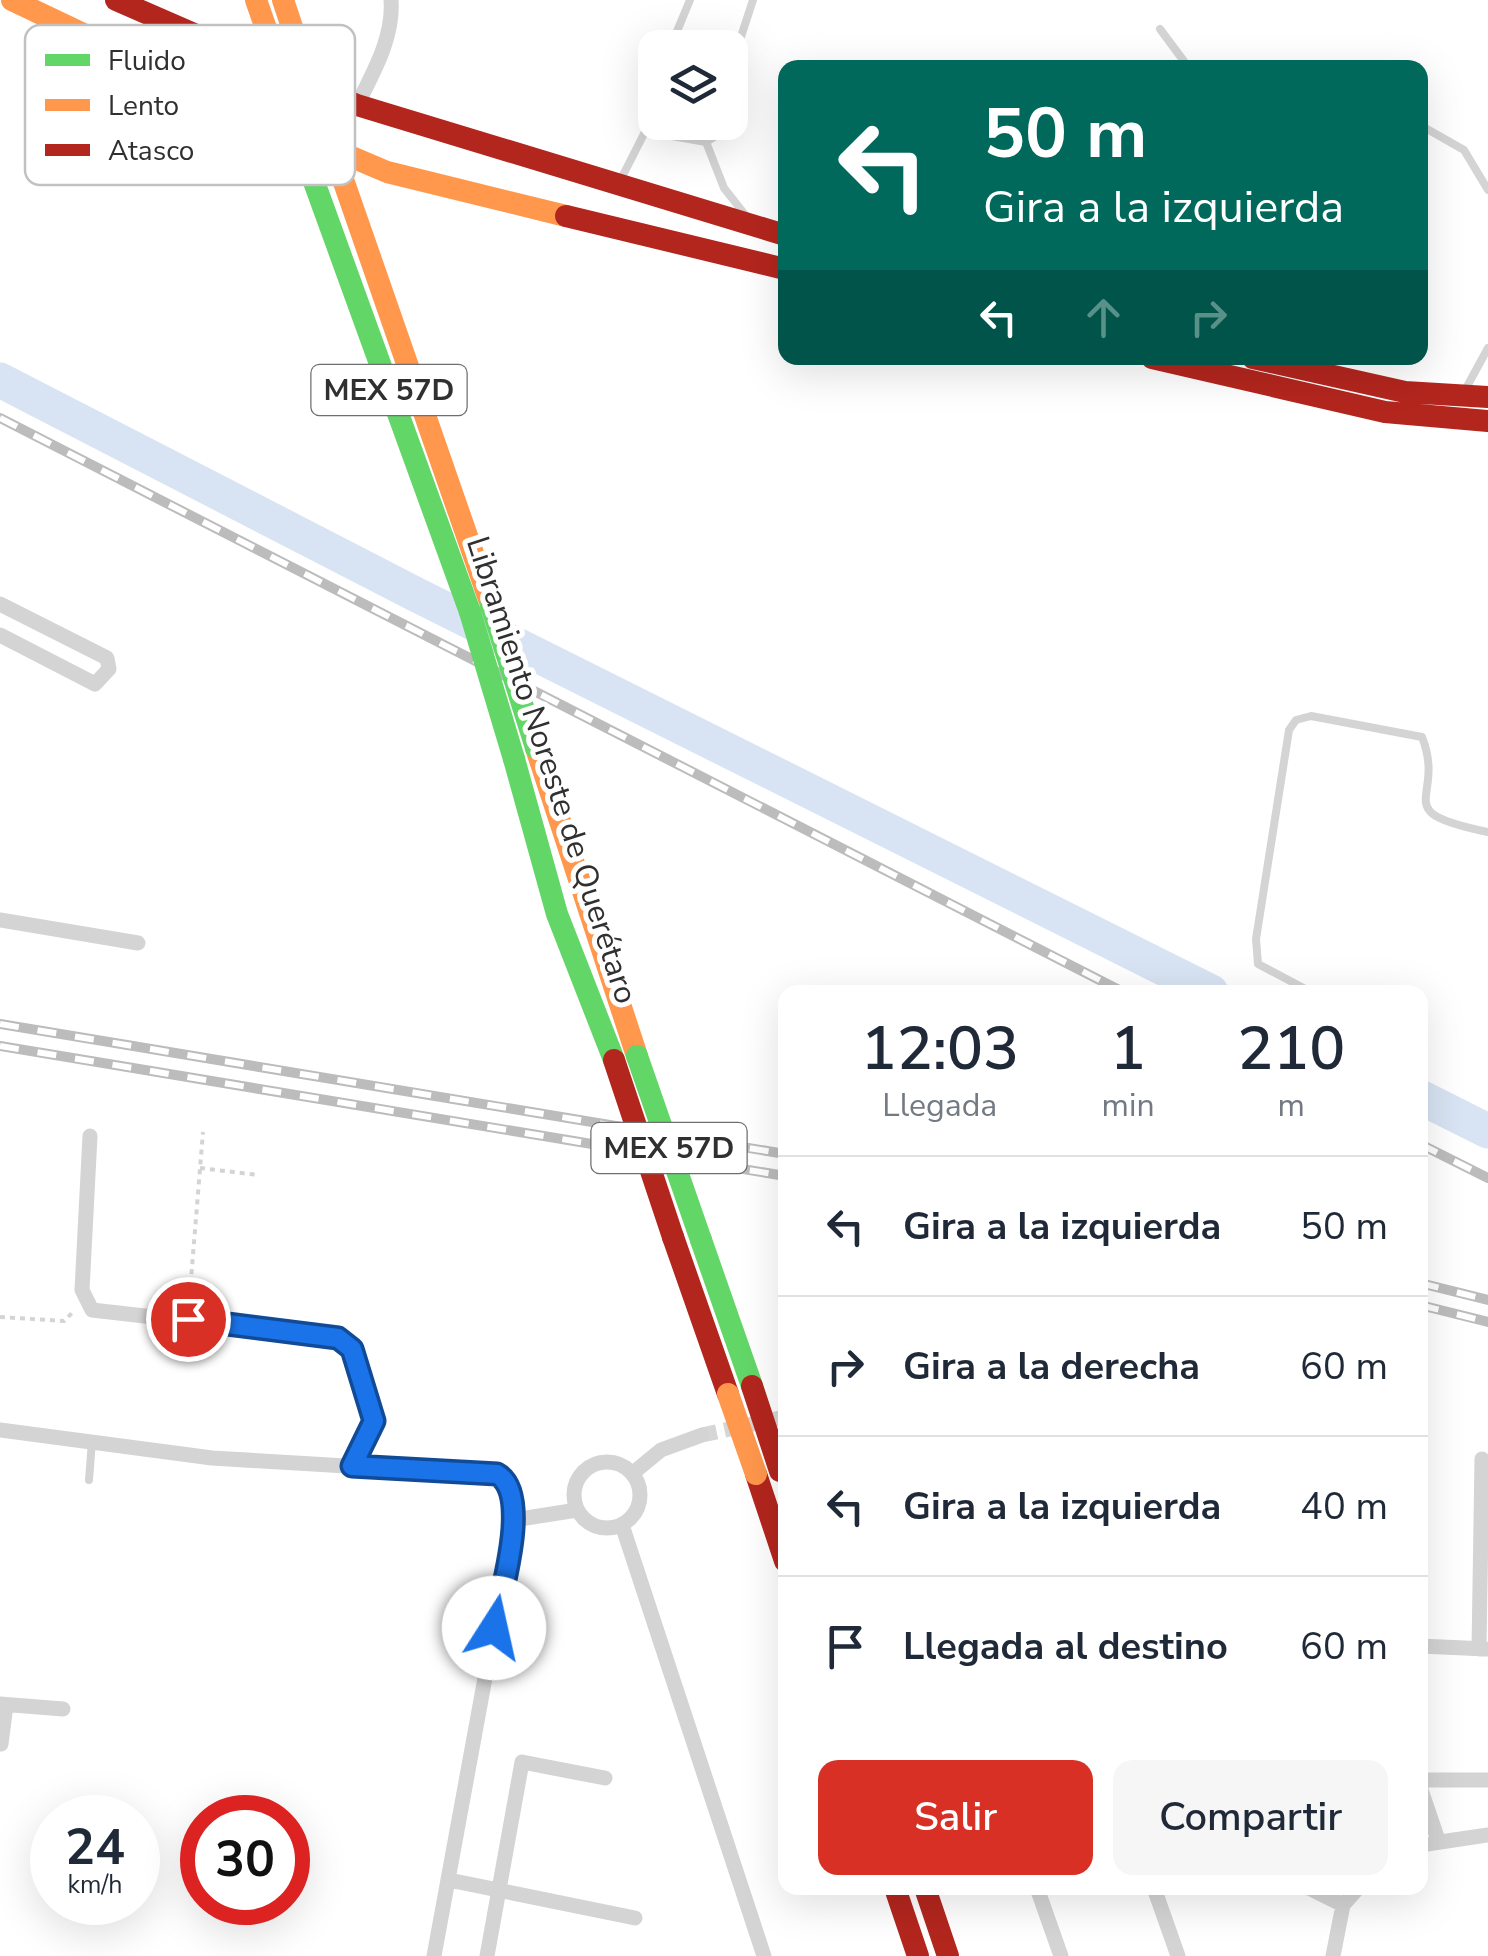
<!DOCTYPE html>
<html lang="es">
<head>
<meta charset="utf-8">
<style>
  body { margin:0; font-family:"Nunito Sans",sans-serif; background:#f6f6f7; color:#1f2937; height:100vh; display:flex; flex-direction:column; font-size:38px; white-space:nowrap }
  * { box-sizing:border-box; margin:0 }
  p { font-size:32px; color:#747a83 }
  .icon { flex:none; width:55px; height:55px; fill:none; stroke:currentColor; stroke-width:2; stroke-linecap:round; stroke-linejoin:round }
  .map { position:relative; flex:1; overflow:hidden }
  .side { position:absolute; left:778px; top:985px; width:650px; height:910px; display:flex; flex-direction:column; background:#fff; border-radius:20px; box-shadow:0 10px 40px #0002 }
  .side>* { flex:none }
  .guide { position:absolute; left:778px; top:60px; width:650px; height:305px; border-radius:20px; box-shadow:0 10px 40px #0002; background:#00695c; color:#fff; overflow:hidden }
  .controls { position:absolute; left:638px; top:30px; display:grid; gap:20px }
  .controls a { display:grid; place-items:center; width:110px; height:110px; border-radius:20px; background:#fff; box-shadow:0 10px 40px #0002; font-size:50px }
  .speed { position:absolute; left:30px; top:1795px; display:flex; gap:20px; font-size:50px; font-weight:700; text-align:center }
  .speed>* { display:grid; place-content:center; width:130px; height:130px; border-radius:50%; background:#fff; box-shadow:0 10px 40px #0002; line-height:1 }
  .speed small { font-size:25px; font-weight:400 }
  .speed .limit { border:15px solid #d22; background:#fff; color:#111 }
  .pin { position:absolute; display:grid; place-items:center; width:85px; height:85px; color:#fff; margin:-42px; border:5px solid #fff; border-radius:50%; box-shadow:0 2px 10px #0007 }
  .me { position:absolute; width:110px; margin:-55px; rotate:10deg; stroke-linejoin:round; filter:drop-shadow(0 0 8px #0008) }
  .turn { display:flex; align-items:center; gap:35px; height:210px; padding:0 40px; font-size:45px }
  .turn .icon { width:130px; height:130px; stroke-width:2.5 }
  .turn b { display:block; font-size:70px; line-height:85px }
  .lanes { display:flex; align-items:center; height:95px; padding:0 40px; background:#0003; justify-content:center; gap:50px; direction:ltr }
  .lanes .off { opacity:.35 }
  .eta { display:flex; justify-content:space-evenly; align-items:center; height:170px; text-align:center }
  .eta b { font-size:60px; font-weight:600; line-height:70px }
  .primary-button { display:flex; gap:20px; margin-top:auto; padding:20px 40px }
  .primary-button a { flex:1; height:115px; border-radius:20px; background:#d93025; color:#fff; font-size:40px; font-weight:600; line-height:115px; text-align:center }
  .primary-button a+a { background:#f6f6f7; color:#1f2937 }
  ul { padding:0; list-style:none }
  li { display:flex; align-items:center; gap:30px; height:140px; padding:0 40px; border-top:2px solid #e0e1e3 }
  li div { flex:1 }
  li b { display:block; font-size:38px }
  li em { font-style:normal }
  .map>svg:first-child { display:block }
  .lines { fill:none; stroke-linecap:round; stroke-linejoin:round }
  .river { stroke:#d8e4f3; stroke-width:35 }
  .street-tunnel { stroke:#d6d6d6; stroke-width:15; stroke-dasharray:15 8; stroke-linecap:butt }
  .path { stroke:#d4d4d4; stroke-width:4; stroke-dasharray:5 5; stroke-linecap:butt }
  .lane { stroke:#d4d4d4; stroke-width:8 }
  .street { stroke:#d4d4d4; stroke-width:15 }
  .fast { stroke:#63d668; stroke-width:22 }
  .slow { stroke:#ff974d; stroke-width:22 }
  .jam { stroke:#b3261e; stroke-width:22 }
  .rail-casing { stroke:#bcbcbc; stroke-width:10 }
  .rail { stroke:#fff; stroke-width:6; stroke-dasharray:19; stroke-linecap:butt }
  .fast-bridge { stroke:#63d668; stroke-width:22 }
  .slow-bridge { stroke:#ff974d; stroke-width:22 }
  .jam-bridge { stroke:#b3261e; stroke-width:22 }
  .route-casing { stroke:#114b97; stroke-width:25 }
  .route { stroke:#1a73e8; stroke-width:18 }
  .labels { text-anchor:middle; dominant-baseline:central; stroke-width:10; stroke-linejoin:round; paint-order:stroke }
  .shield { fill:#fff; stroke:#6e6e6e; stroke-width:2.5 }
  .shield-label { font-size:30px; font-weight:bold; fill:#303030 }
  .street-label { font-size:32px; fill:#303030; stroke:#fff }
  .key { fill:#fff; stroke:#c1c1c1; stroke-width:2.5 }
  .key-label { font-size:28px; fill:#303030 }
</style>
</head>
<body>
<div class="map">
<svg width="1488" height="1956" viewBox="0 0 1488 1956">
  <rect width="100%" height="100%" fill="#fff"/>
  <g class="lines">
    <path class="river" d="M0 380 415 594 1211 992
      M1420 1097 1488 1131"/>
    <path class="street-tunnel" d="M702 1435 785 1417"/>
    <path class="path" d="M200 1168 258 1175
      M189 1304 203 1132
      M0 1317 64 1321 75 1310"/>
    <path class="lane" d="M1160 29 1189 68
      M670 48 690 0
      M730 115 737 49 753 0
      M650 122 666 135 706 142 722 132 726 122
      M1420 125 1464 150 1488 190
      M706 142 724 188 746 216
      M619 183 650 122 644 104 655 72
      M1464 392 1488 348
      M1311 992 1258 964 1256 939 1289 730 1296 720 1311 716 1422 737C1447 800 1385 811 1488 832
      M89 1480 92 1441"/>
    <path class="street" d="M357 105C373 73 394 37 391 0
      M0 604 107 658 109 669 95 684 0 635
      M0 920 138 943
      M90 1136 82 1290 92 1310 338 1338 352 1349 374 1421 351 1466
      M0 1430 212 1458 497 1475C516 1485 514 1500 514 1520L434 1956
      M574 1495a33 33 0 1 1 66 0a33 33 0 1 1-66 0Z
      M633 1473 661 1450 702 1435
      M514 1520 577 1510
      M622 1525 764 1956
      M1420 1646 1486 1649
      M1479 1649 1482 1459
      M0 1704 63 1709
      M1 1744 6 1705
      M1420 1780H1488
      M1420 1787 1438 1840
      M1420 1845 1488 1835
      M449 1880 635 1918
      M1037 1888 1061 1956
      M1154 1888 1178 1956
      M1309 1888 1343 1905
      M487 1956 522 1762 605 1778
      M1333 1956 1343 1905 1358 1888"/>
    <path class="fast" d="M309 168 470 612
      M514 759 557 914 614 1060
      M701 1240 752 1386"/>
    <path class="slow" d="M12 0 251 114 387 172 566 216
      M256 0 270 40
      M283 0 295 36
      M339 168 491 605
      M536 748 637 1056"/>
    <path class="jam" d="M116 0 357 105 785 235
      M566 216 785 269
      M1152 358 1385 412 1488 421
      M1253 358 1405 392 1488 397
      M673 1237 728 1394
      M756 1474 785 1561
      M895 1888 918 1956
      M925 1888 948 1956"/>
    <defs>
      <path id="rail" d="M0 418 1123 992
        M0 1024 785 1154
        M0 1046 785 1176
        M1420 1144 1488 1178
        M1420 1283 1488 1300
        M1420 1305 1488 1322"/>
    </defs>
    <use href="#rail" class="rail-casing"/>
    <use href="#rail" class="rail"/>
    <path class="fast-bridge" d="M270 40 309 168
      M491 605 536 748
      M470 612 514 759
      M637 1056 701 1240"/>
    <path class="slow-bridge" d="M728 1394 756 1474"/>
    <path class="jam-bridge" d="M295 36 339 168
      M614 1060 673 1237
      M752 1386 780 1471"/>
  </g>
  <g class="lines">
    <defs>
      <path id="route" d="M188 1319 338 1338 352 1349 374 1421 352 1466 497 1474C532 1494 501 1593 494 1628"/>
    </defs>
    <use href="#route" class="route-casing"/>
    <use href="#route" class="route"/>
  </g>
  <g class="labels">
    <g class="shield">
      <rect x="311.5" y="365" width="155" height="50" rx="8"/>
      <rect x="591.5" y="1123" width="155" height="50" rx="8"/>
    </g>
    <g class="shield-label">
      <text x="389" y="390">MEX 57D</text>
      <text x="669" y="1148">MEX 57D</text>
    </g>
    <g class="street-label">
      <text transform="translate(552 770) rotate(72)">Libramiento Noreste de Querétaro</text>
    </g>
  </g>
  <rect x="25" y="25" width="330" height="160" rx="15" class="key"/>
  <rect x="45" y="54" width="45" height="12" fill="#63d668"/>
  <rect x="45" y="99" width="45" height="12" fill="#ff974d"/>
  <rect x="45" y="144" width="45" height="12" fill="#b3261e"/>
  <g class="key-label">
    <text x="108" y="70">Fluido</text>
    <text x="108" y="115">Lento</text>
    <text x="108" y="160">Atasco</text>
  </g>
</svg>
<div class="controls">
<a><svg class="icon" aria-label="layers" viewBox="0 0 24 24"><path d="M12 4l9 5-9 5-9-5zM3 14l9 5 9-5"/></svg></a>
</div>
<div class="speed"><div>24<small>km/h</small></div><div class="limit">30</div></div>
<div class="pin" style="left:188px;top:1319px;background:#d93025"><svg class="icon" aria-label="arrive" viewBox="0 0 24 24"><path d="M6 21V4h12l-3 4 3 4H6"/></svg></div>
<svg class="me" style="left:494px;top:1628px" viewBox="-20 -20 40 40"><circle r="19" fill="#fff"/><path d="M0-13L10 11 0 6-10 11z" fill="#1a73e8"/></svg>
<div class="guide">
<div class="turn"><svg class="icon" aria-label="left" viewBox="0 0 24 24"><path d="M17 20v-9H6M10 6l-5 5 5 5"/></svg><div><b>50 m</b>Gira a la izquierda</div></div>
<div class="lanes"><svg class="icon" aria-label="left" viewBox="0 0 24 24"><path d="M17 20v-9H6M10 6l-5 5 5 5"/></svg><svg class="icon off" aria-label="ahead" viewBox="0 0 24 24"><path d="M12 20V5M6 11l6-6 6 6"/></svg><svg class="icon off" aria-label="right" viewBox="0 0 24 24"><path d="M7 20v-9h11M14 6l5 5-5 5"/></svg></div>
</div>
<section class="side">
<div class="eta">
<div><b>12:03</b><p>Llegada</p></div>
<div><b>1</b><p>min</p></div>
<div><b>210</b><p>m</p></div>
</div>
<ul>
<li><svg class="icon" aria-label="left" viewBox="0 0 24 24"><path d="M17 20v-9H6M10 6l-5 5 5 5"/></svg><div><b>Gira a la izquierda</b></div><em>50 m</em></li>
<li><svg class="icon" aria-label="right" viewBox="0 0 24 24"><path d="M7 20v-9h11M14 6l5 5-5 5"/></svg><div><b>Gira a la derecha</b></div><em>60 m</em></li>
<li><svg class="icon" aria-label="left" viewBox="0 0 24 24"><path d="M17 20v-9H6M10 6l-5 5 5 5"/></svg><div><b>Gira a la izquierda</b></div><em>40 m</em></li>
<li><svg class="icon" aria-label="arrive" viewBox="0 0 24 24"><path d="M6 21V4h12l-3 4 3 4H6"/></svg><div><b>Llegada al destino</b></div><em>60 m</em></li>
</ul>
<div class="primary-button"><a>Salir</a><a>Compartir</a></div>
</section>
</div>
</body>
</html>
